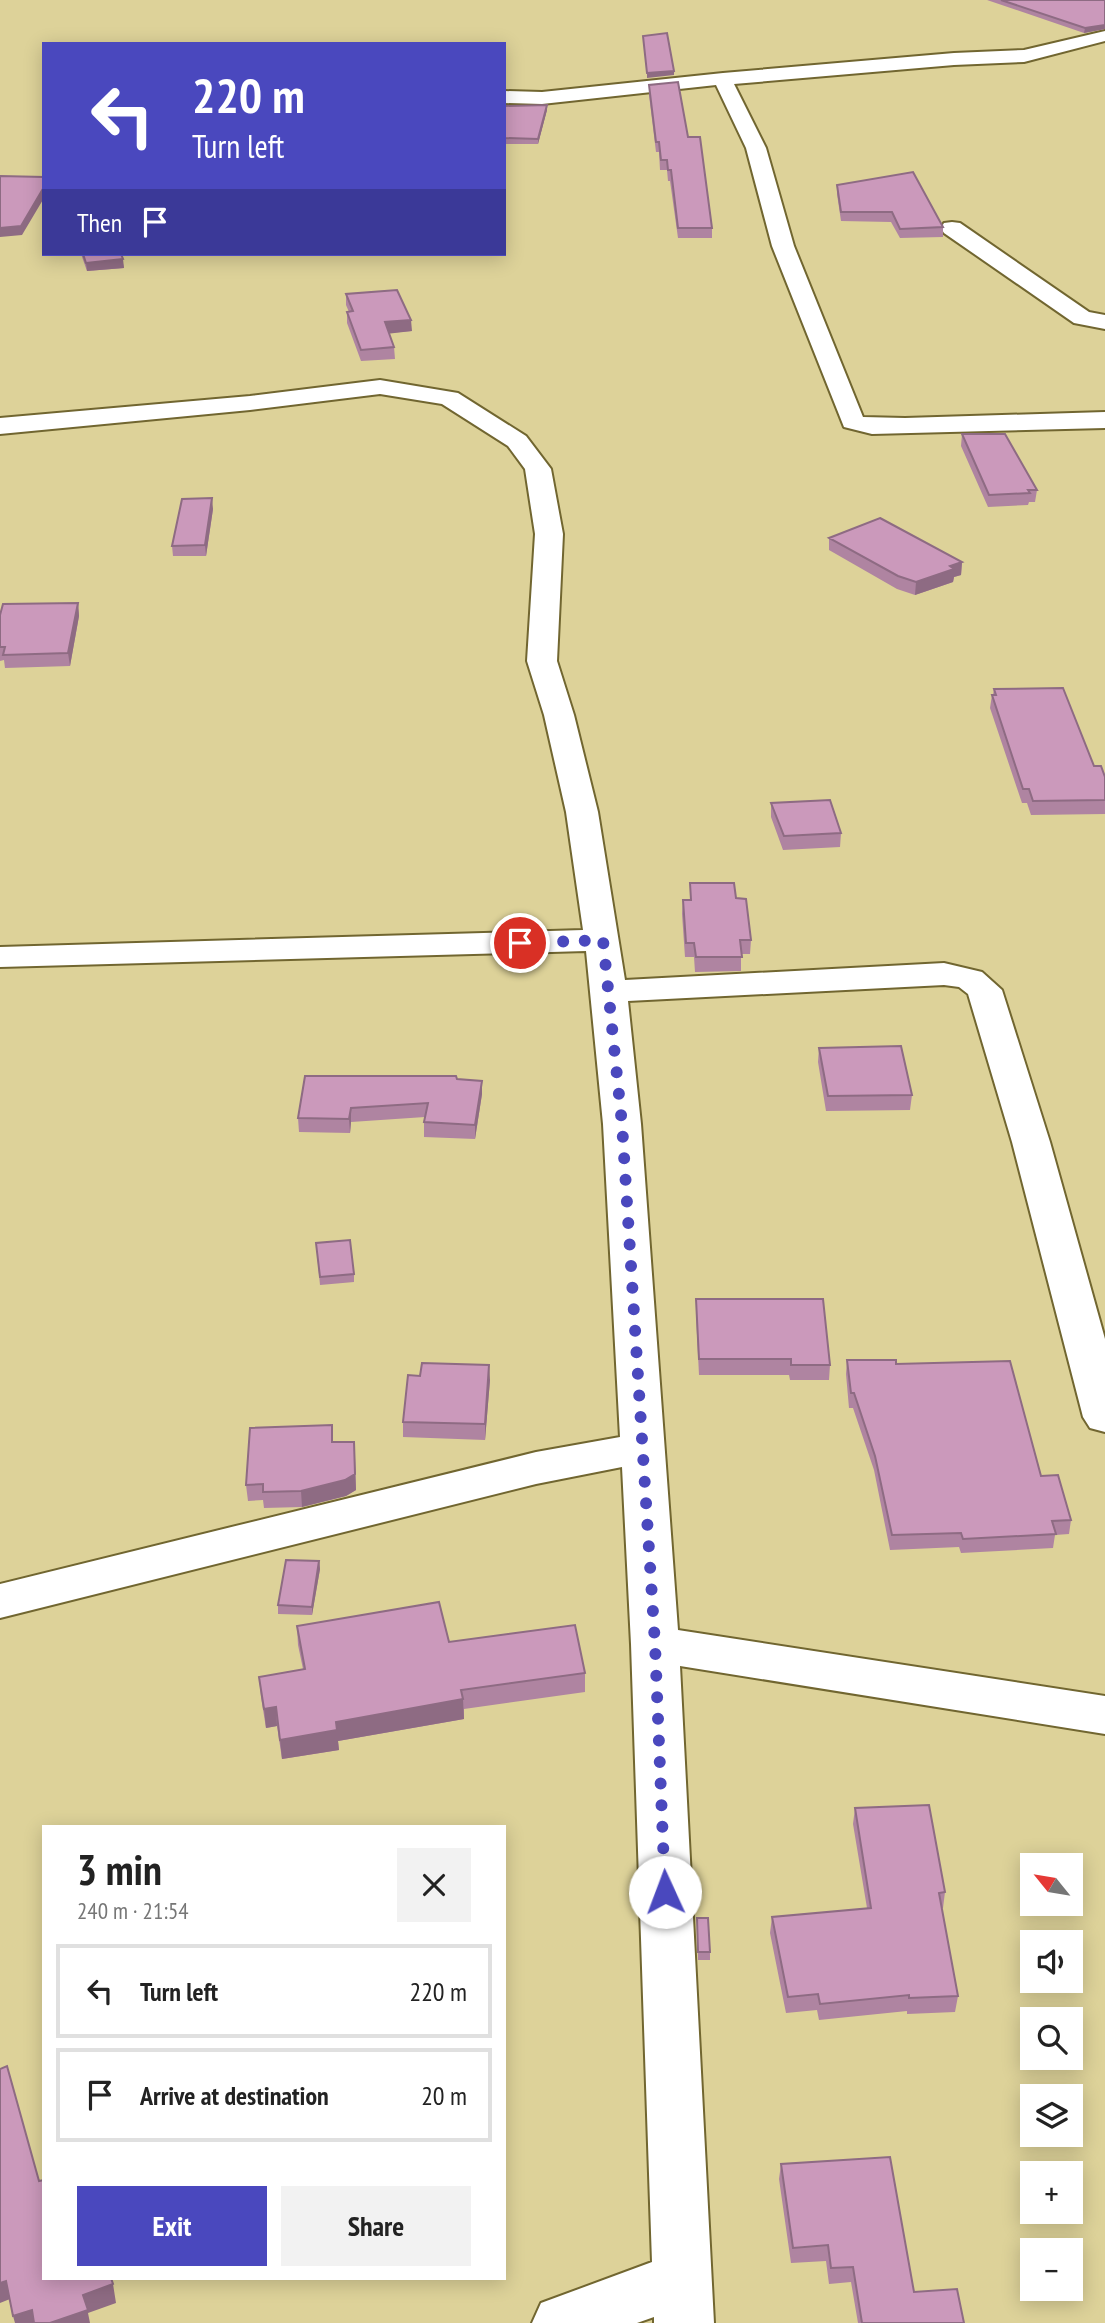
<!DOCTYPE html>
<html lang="en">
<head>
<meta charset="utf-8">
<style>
  body { margin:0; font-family:"PT Sans Narrow",sans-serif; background:#f2f2f2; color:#222; height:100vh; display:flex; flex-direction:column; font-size:26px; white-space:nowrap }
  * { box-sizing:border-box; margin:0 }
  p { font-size:23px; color:#767676 }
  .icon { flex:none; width:38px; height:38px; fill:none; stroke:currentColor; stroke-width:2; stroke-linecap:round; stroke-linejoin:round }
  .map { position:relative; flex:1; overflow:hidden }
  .sheet { position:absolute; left:42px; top:1825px; width:464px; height:455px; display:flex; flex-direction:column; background:#fff; border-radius:0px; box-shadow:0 4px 18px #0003 }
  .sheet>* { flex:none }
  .top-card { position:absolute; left:42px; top:42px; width:464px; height:214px; border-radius:0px; box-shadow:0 4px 18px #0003; background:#4a48be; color:#fff; overflow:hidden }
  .needle { width:46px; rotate:300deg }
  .controls { position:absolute; left:1020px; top:1853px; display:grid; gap:14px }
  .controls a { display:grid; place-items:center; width:63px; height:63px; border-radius:0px; background:#fff; box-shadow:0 4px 18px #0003; font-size:35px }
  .pin { position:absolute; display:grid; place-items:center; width:60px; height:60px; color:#fff; margin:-30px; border:4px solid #fff; border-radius:50%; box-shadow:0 2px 7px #0007 }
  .me { position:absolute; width:77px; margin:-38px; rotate:358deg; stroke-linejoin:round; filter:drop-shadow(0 0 5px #0008) }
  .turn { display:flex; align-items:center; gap:24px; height:147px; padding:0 35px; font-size:32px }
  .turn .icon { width:91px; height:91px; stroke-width:2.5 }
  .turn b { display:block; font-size:49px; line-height:60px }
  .then { display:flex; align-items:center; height:66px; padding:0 35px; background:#0003; gap:14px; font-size:26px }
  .round { display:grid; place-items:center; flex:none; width:74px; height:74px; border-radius:0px; background:#f2f2f2 }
  .overview { display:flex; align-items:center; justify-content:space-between; height:119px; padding:0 35px }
  h1 { font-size:42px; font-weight:600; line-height:52px }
  .cta { display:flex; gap:14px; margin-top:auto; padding:14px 35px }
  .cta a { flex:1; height:80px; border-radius:0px; background:#4a48be; color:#fff; font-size:28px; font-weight:600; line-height:80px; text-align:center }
  .cta a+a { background:#f2f2f2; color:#222 }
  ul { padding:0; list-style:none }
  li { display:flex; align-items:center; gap:21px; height:94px; margin:0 14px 10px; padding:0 21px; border:4px solid #e0e0e0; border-radius:0px }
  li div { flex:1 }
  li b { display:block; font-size:26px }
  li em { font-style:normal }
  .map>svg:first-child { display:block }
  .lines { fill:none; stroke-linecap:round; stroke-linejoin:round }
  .minor-casing { stroke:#716630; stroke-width:4 }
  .minor { fill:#fff; fill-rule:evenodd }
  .wall { fill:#af84a1 }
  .shaded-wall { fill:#8e6b83 }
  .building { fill:#cb99bb; stroke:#8e6b83; stroke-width:2 }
  .route { stroke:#4a48be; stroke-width:12; stroke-dasharray:0 21.6 }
</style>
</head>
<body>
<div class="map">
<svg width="1105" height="2323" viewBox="0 0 1105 2323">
  <rect width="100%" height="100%" fill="#ddd299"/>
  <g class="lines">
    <defs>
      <path id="minor" d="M1105 31V41L1024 62 954 65 734 84 766 148 794 246 863 417 905 418 1105 412V428L872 434 844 427 772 246 746 148 716 85 542 104 504 103V91L542 92 723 73 954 53 1024 50Z
        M952 222 960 223 1089 312 1105 315V329L1074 323 944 233 941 228 944 223Z
        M380 380 458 393 526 436 551 469 563 534 557 661 574 715 598 812 625 980 944 963 982 972 1002 990 1050 1142 1105 1339V1432L1090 1428 1083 1417 1012 1142 968 994 959 987 944 985 628 1001 641 1124 678 1630 1105 1696V1734L680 1666 714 2323H654V2317L637 2323H532L541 2303 652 2262 631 1644 622 1467 536 1484 0 1618V1584L536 1452 620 1437 603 1124 586 951 0 967V947L583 930 566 812 544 715 527 661 535 534 525 469 508 446 442 404 380 394 250 410 0 434V418L250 396Z"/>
    </defs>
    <use href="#minor" class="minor-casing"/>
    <use href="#minor" class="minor"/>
  </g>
  <path class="wall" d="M987 0H1105V29L1084 33Z
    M649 85 688 137 712 228V238H678L670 181H668L667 170H660L659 152H656L649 95Z
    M504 106 547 110 538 144H504Z
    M837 185 943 227V237L900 238 891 222 841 221 837 194Z
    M81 254H121L124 268 87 271Z
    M346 294 412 331 389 333 394 347 395 359 361 361 347 323V312H349L346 305Z
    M962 434 1037 490 1035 502H1029L1028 505 988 507 961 446Z
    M213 509 206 556H173L172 546Z
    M829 538 962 562 961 575 954 577 953 582 915 595 897 589 829 550Z
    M78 603 79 616 70 666 5 668 4 660 0 661V615Z
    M994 689 1094 766 1105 777V814L1031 815 1027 803H1022L990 708 992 695H993Z
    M771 803 841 833 840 847 783 850 771 817Z
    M690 883 736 898 751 940 750 954H741V971L695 972 694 957H685L682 914 683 900H690Z
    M819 1048 912 1095 910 1110 826 1111 818 1062Z
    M457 1079 482 1094 475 1139 424 1137V1122L425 1117 351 1122 350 1133 299 1132 298 1118Z
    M316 1243 354 1274V1282L320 1285Z
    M696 1299 830 1365 829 1380H790L789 1375H699L696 1315Z
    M847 1360 896 1364 1041 1476 1071 1520 1069 1534 1055 1535 1053 1548 961 1553 959 1547 890 1550 874 1470 853 1408H849L846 1374Z
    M490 1380 485 1440 403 1437V1422Z
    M333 1442 355 1457 356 1490 346 1496 302 1507 264 1508 263 1500 248 1501 246 1485Z
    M319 1561 320 1569 312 1615 278 1614V1605Z
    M297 1626 449 1642 585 1673V1692L464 1709V1719L338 1741 339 1750 282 1759 277 1726 266 1728 261 1697 259 1677 303 1669 298 1645Z
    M855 1808 945 1892 943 1908H942L958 1996 955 2012 907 2014V2011L819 2020 817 2010 786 2013 770 1933 772 1917 867 1908 853 1824Z
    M697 1918 710 1952V1960H698Z
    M781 2164 914 2292 964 2323H858L851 2282 829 2284 826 2261 791 2263 779 2179Z"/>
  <path class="shaded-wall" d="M1105 25V29L1084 33 1085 28Z
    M674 71V75L647 78V73Z
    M547 105V110L538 144V139Z
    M44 187V198L22 235 0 237V228Z
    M123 259 124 268 87 271 86 263Z
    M411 320 412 331 386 334 385 322Z
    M212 498 213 509 206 556 205 545Z
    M962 562 961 575 954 577 953 582 915 595 916 582 950 566Z
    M78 603 79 616 70 666 68 653Z
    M482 1081V1094L475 1139V1125Z
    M351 1108V1122L350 1133 349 1119Z
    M489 1365 490 1380 485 1440V1424Z
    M354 1442 356 1490 346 1496 302 1507 301 1491Z
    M319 1561 320 1569 312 1615V1607Z
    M463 1699 464 1719 338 1741 339 1750 282 1759 280 1740 336 1722Z
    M276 1707 277 1726 266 1728 264 1709Z
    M6 2281 10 2299 0 2303V2283Z
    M113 2284 116 2303 88 2313 90 2323H50L83 2295Z
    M32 2310 35 2323H15L13 2316Z"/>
  <path class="building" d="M1001 0H1105V25L1085 28Z
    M667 33 674 71 647 73 643 36Z
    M678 82 688 137H700L712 228H678L671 170H668L667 160H661L659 142H656L649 85Z
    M547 105 538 139 504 138V106Z
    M913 172 943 227 900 229 892 212H841L837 185Z
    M0 176 44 177V187L21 226 0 228Z
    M83 254H121L123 259 86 263Z
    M397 290 411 320 385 322 394 347 361 350 347 312 353 311 346 294Z
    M962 434H1005L1037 490H1028L1030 493 989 495Z
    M212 498 205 545 172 546 182 499Z
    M880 518 962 562 950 566 954 569 916 582 898 576 829 538Z
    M78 603 68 653 3 655 5 647H0V615L3 604Z
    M1063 688 1094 766H1101L1105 777V800L1033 801 1029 789H1023L992 695H996L994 689Z
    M830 800 841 833 784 836 771 803Z
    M690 883H734L736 898 746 899 751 940H740L742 957H696L694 943H686L683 900H691Z
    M901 1046 912 1095 828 1096 819 1048Z
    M305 1076H456L457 1079 482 1081 475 1125 424 1122 428 1103 351 1108 349 1119 298 1118Z
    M350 1240 354 1274 320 1277 316 1243Z
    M696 1299H823L830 1365H791V1359H699Z
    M847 1360H896V1364L1010 1361 1041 1476 1058 1475 1071 1520 1052 1521 1056 1534 963 1539 961 1533 892 1535 875 1456 854 1393H851Z
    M422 1363 489 1365 485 1424 403 1422 408 1375 420 1376Z
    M332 1425V1442H354L355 1474 345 1480 301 1491 263 1492V1484L246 1485 250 1428Z
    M286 1560 319 1561 312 1607 278 1605Z
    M439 1602 449 1642 575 1625 585 1673 461 1690 463 1699 336 1722 337 1730 280 1740 276 1707 264 1709 259 1677 305 1669 297 1626Z
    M929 1805 945 1892 939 1893 958 1996 909 1998V1995L820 2004 818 1994 788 1997 772 1917 871 1908 855 1808Z
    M697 1918H708L710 1952H698Z
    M7 2066 39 2181 44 2180V2278H111L113 2284 83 2295 88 2310 50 2323H34L32 2310 13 2316 6 2281 0 2283V2069Z
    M890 2157 914 2292 957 2289 964 2323H862L853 2267 831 2268 828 2245 793 2248 781 2164Z"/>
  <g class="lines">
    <path class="route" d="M520 943 603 940 622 1124 655 1644 665 1892"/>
  </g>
</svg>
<div class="controls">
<a><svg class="needle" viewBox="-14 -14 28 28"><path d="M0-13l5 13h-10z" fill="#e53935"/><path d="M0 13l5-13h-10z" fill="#767676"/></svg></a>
<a><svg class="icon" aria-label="sound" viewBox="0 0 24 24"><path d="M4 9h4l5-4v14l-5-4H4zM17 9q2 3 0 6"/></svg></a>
<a><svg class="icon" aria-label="search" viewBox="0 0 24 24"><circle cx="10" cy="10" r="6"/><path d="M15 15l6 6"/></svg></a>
<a><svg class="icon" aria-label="layers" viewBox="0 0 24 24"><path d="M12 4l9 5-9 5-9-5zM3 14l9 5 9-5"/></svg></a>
<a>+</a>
<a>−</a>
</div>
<div class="pin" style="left:520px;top:943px;background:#d93025"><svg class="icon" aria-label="arrive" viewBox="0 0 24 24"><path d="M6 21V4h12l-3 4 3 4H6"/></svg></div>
<svg class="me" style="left:665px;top:1892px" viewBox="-20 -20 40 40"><circle r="19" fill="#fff"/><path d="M0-13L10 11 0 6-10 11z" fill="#4a48be"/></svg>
<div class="top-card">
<div class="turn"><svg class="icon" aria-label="left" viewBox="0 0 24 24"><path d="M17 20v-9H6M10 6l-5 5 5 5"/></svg><div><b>220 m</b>Turn left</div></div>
<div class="then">Then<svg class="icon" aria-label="arrive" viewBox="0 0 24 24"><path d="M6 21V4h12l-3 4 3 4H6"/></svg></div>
</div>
<section class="sheet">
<div class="overview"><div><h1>3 min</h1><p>240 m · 21:54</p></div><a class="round"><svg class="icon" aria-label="close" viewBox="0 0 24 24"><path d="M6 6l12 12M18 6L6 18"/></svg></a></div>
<ul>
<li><svg class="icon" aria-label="left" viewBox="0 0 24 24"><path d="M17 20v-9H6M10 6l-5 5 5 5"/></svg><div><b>Turn left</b></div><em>220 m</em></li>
<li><svg class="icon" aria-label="arrive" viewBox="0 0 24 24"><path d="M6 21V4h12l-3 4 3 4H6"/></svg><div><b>Arrive at destination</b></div><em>20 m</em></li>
</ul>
<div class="cta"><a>Exit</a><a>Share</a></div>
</section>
</div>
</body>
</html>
